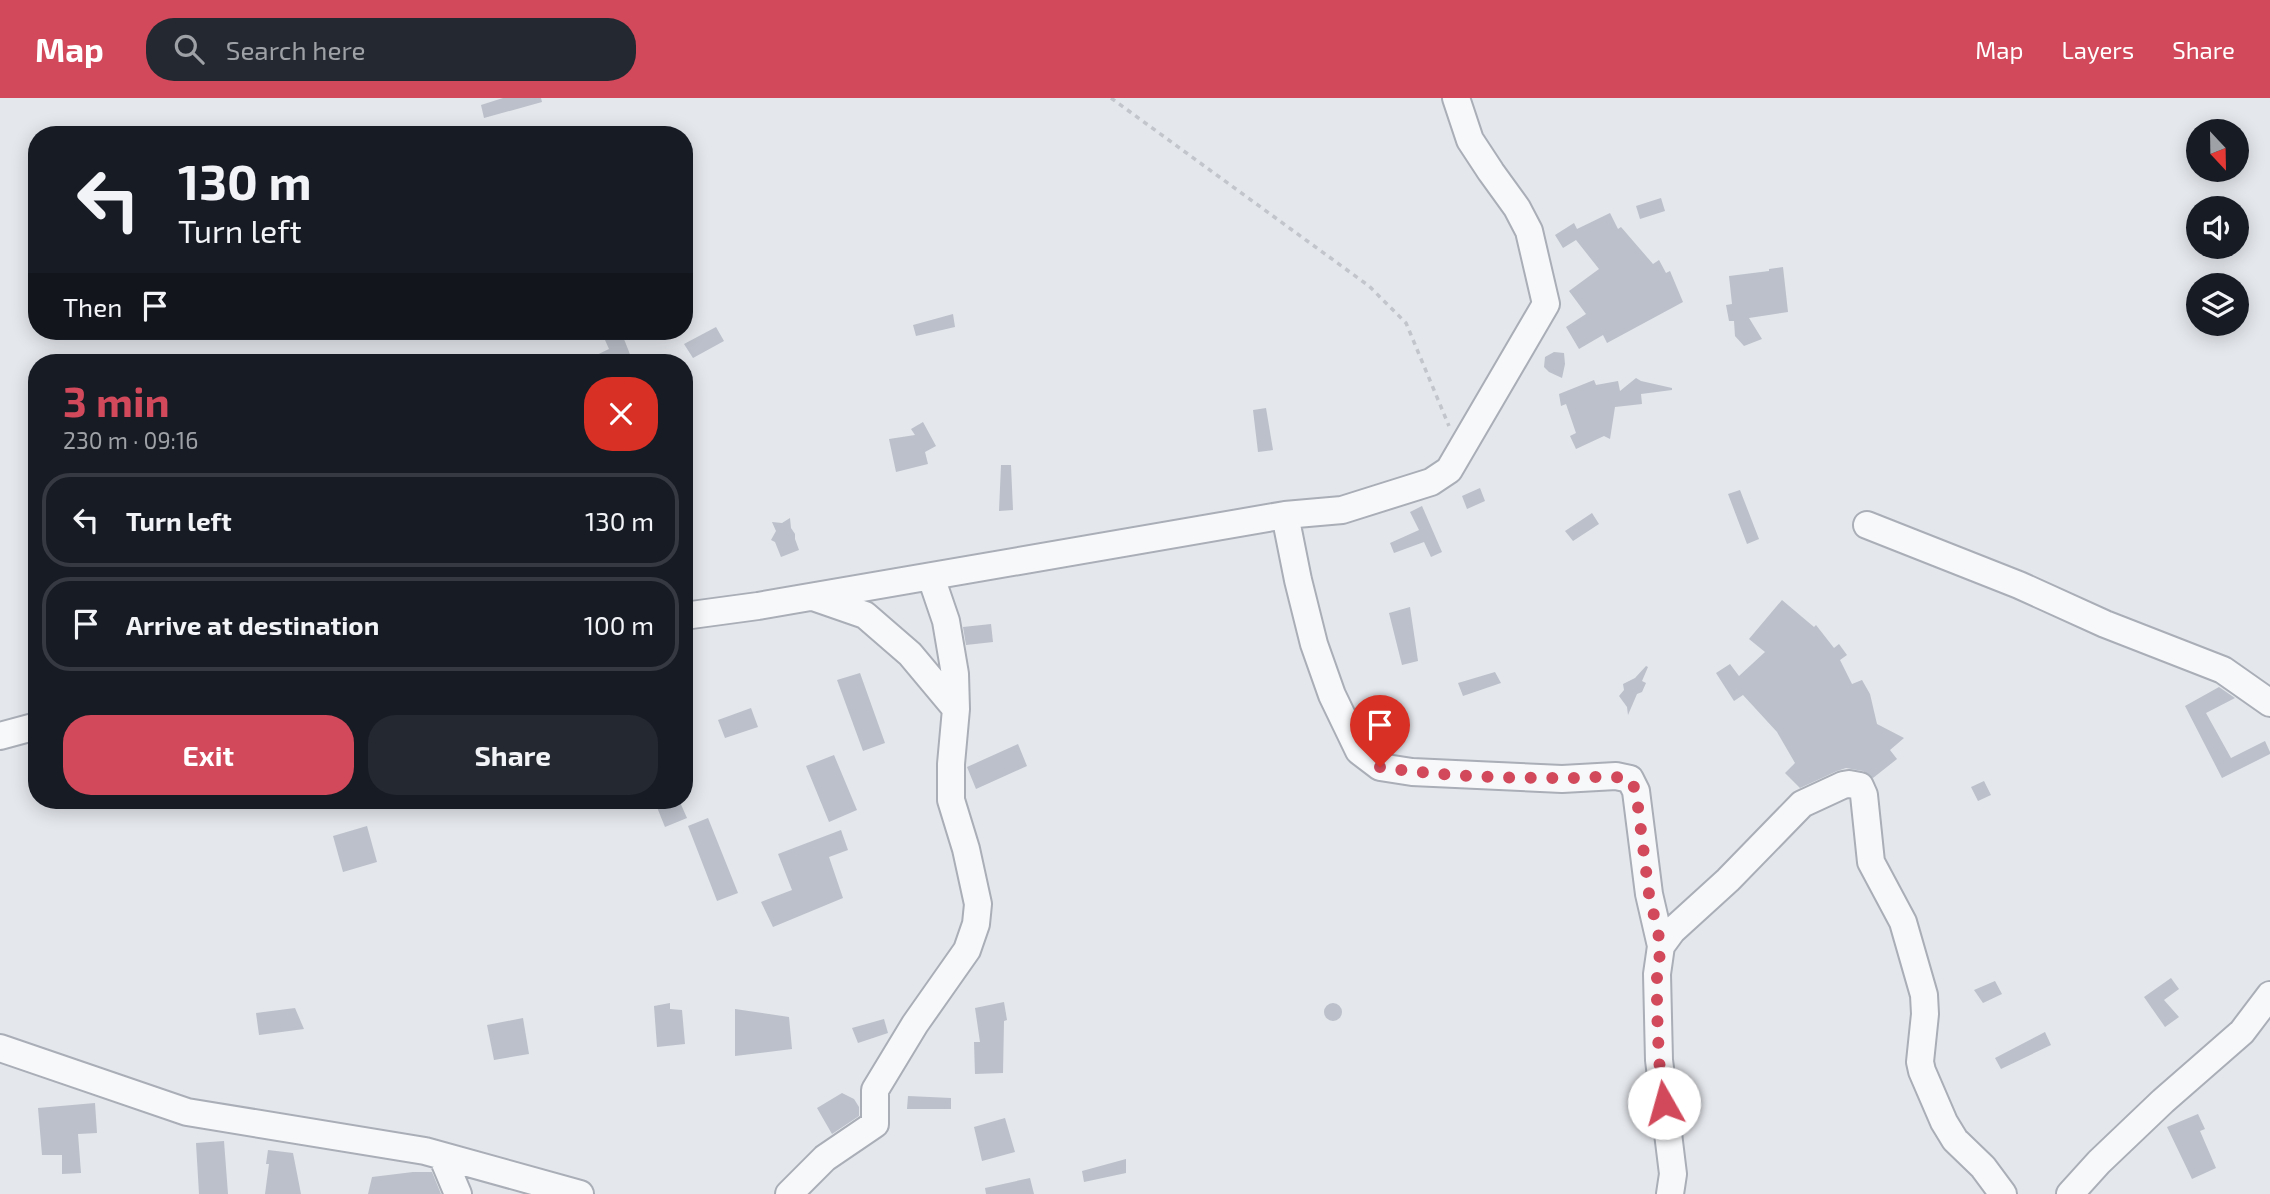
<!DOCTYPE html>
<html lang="en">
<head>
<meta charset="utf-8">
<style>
  body { margin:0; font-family:"Exo 2",sans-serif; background:#242831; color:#f1f3f6; height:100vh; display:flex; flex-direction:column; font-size:26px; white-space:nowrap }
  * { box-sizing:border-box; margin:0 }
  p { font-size:23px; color:#9ea1a6 }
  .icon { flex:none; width:38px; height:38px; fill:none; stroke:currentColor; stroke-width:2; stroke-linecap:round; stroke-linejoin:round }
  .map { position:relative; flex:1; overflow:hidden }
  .side { position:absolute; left:28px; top:256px; width:665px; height:455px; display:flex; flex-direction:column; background:#171b24; border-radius:28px; box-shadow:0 4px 18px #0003 }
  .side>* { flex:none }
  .top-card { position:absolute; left:28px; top:28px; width:665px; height:214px; border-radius:28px; box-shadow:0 4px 18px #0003; background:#171b24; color:#f1f3f6; overflow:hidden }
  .needle { width:46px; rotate:158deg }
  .fabs { position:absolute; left:2186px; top:21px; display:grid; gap:14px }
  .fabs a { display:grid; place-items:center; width:63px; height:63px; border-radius:50%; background:#171b24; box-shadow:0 4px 18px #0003; font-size:35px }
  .pin { position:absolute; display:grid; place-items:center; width:60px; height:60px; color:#fff; margin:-72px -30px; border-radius:50% 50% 50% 0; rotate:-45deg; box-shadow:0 0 7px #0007 }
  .pin .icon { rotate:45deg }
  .me { position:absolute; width:77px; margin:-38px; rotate:353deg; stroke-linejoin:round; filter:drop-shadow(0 0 5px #0008) }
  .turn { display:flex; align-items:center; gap:24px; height:147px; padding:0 35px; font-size:32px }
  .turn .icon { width:91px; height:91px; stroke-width:2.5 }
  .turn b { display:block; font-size:49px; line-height:60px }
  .then { display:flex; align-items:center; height:66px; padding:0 35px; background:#0003; gap:14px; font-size:26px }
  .round { display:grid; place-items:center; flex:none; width:74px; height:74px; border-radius:28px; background:#242831 }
  .summary { display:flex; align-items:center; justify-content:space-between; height:119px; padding:0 35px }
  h1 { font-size:42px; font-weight:700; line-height:52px; color:#d1495b }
  .action { display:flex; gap:14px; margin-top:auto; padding:14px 35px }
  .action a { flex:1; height:80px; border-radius:28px; background:#d1495b; color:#fff; font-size:28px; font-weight:700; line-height:80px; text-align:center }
  .action a+a { background:#242831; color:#f1f3f6 }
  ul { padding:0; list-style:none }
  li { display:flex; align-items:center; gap:21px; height:94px; margin:0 14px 10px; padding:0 21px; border:4px solid #363941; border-radius:28px }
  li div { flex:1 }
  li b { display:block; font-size:26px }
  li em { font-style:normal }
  header { display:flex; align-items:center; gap:42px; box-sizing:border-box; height:98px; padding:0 35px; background:#d1495b; color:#fff }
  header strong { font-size:33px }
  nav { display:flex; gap:38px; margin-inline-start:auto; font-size:24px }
  .search { width:490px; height:63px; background:#242831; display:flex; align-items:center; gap:18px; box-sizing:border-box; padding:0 24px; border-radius:28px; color:#9ea1a6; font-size:26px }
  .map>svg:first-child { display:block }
  .building { fill:#bbc0ca }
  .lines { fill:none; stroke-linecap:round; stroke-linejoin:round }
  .minor-casing { stroke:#a9aeb7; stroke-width:30 }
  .path { stroke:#c2c5cb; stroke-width:3.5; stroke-dasharray:5 5; stroke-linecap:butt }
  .minor { stroke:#f7f8fa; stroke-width:26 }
  .route { stroke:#d1495b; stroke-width:12; stroke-dasharray:0 21.6 }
</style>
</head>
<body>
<header>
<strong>Map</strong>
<div class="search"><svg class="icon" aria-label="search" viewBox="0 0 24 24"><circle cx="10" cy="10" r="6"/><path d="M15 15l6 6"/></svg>Search here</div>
<nav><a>Map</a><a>Layers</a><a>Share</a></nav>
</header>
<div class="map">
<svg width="2270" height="1096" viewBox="0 0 2270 1096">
  <rect width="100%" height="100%" fill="#e4e7ec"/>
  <path class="building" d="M503 0H541L542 4 484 20 481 7Z
    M1661 100 1665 113 1640 121 1636 108Z
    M1610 115 1618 131 1621 129 1653 166 1659 162 1666 175 1670 173 1683 204 1607 245 1603 237 1579 251 1566 229 1586 216 1569 193 1599 171 1576 142 1563 150 1555 137 1574 125 1577 131Z
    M1783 169 1788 214 1749 220 1762 241 1744 248 1735 238 1734 223H1729L1726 207 1732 206 1729 178 1769 173V171Z
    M953 216 955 229 916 238 913 227Z
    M716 229 724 243 693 260 684 246Z
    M622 236 633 264H582L609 251 605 242Z
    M1554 254 1564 255 1565 266 1562 280 1549 274 1544 269 1545 259Z
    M1636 280 1641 283 1672 290V292L1641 296 1642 306 1615 309 1610 341 1604 338 1576 351 1570 338 1576 335 1566 306 1561 308 1559 296 1594 282 1596 287 1618 283 1620 293Z
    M1266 310 1273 352 1258 354 1253 312Z
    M923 324 936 348 925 354 928 366 896 374 889 341 915 337 911 331Z
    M1001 367H1011L1013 412 999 413Z
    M1480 390 1485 403 1467 411 1462 398Z
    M1740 392 1759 441 1747 446 1728 396Z
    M1422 408 1442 454 1431 459 1424 444 1394 455 1390 445 1419 432 1410 414Z
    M1592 415 1599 426 1573 443 1565 433Z
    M790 420 791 430 795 436V441L799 452 781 459 775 444 771 442 776 433 772 424 782 425Z
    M1782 502 1814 529 1816 527 1834 550 1839 546 1847 557 1840 562 1852 586 1862 582 1870 596 1877 626 1904 640 1890 652 1897 661 1873 680 1863 673 1846 670 1837 673 1800 690 1785 675 1795 665 1777 634 1743 597 1734 603 1716 575 1730 566 1739 578 1765 554 1749 541Z
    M1410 509 1418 563 1402 567 1389 515Z
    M991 526 993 544 966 547 963 529Z
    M1646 568 1648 569 1642 583 1646 585 1642 594 1637 596 1628 617 1627 609 1619 598 1624 592 1623 586 1635 580Z
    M1495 574 1501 585 1463 598 1458 585Z
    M860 575 885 645 863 653 837 582Z
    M2219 589 2235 600 2206 615 2231 660 2265 643 2270 654V656L2222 680 2185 608Z
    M751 610 758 629 725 640 718 622Z
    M1018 646 1027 668 976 691 967 669Z
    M834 657 857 712 829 724 806 668Z
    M1984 683 1991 697 1978 703 1971 689Z
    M654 702H679L687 720 665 729Z
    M708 720 738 795 717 803 688 728Z
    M367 728 377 764 343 774 333 738Z
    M841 732 848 752 829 759 843 800 773 829 761 804 792 792 778 756Z
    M2171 880 2179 891 2164 902 2179 919 2165 929 2144 899Z
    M1995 883 2002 896 1983 905 1974 892Z
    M1004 904 1007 922 1004 923 1003 975 975 976 974 944H980L975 910Z
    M1324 914a9 9 0 1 1 18 0a9 9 0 1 1-18 0Z
    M670 905V911L682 912 685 946 657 949 654 908Z
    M295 910 304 931 259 937 256 915Z
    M735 911 789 919 792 951 735 958Z
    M523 920 529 956 494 962 487 927Z
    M884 921 888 935 858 945 852 930Z
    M2045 934 2051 947 2001 971 1995 960Z
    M842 995 854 1001 859 1009V1018L832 1036 817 1010Z
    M908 998 951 1000V1011H907Z
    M95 1005 97 1035 78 1036 81 1075 62 1076V1057H42L38 1010Z
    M2198 1016 2205 1031 2200 1033 2216 1070 2192 1081 2167 1029Z
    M1005 1020 1015 1054 982 1063 974 1029Z
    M224 1043 228 1096H199L196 1045Z
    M268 1052 293 1055 301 1096H265L269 1066H266Z
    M1126 1061V1075L1084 1084 1082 1073Z
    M413 1074H432L441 1096H368L372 1079Z
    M1030 1080 1034 1096H986L985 1090Z"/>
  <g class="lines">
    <defs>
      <path id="minor" d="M1285 417 1298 482 1314 546 1332 597 1359 653 1380 669 1412 674 1562 681 1616 678 1630 681 1636 693 1649 796 1661 848
        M1867 427 2019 487 2105 526 2223 572 2270 605
        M816 500 865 517 910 556 956 611
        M684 518 758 508 1285 417 1342 412 1431 384 1449 372 1546 206 1529 133 1517 110 1491 74 1470 42 1456 0
        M0 638 37 628
        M0 950 187 1014 425 1053 580 1096
        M442 1058 458 1096
        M789 1096 825 1060 875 1026V992L915 926 967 852 976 826 978 806 966 751 951 702V666L956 611 955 576 946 523 931 479
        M1670 1096 1673 1076 1659 962 1657 876 1661 848 1672 833 1728 782 1802 706 1843 687 1849 686 1860 688 1864 697 1871 764 1903 824 1924 897 1925 916 1920 964 1922 973 1944 1024 1955 1042 1983 1069 2003 1096
        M2070 1096 2099 1064 2163 1003 2242 934 2270 897"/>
    </defs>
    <use href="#minor" class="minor-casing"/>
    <path class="path" d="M1111 0 1369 188 1406 225 1449 328"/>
    <use href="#minor" class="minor"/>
  </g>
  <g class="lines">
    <path class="route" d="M1380 669C1439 678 1500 680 1560 680 1583 681 1607 676 1630 681L1636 693 1649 796 1661 848 1657 876V911L1659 962 1664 1005"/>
  </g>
</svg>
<div class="fabs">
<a><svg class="needle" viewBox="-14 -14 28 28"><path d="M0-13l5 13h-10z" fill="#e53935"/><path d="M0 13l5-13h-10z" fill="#9ea1a6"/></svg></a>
<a><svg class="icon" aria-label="sound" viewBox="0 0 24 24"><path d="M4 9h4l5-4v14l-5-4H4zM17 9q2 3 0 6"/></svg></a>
<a><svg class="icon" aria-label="layers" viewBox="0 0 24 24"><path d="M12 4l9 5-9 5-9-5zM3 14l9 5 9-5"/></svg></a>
</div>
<div class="pin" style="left:1380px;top:669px;background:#d93025"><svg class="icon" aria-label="arrive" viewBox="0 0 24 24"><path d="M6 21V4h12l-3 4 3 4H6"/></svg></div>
<svg class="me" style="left:1664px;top:1005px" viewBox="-20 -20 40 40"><circle r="19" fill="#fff"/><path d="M0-13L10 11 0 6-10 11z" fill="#d1495b"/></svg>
<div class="top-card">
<div class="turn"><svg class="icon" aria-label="left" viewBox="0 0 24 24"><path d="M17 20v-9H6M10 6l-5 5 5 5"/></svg><div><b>130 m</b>Turn left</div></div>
<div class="then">Then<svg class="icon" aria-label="arrive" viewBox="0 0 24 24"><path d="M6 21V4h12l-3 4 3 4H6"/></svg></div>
</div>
<section class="side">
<div class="summary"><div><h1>3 min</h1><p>230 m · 09:16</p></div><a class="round" style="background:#d93025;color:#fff"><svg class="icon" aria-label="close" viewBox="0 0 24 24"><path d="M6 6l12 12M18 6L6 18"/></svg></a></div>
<ul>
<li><svg class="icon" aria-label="left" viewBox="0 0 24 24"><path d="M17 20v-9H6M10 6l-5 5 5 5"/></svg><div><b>Turn left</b></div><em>130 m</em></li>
<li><svg class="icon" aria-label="arrive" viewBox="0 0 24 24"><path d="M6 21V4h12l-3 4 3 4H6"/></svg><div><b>Arrive at destination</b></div><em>100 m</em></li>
</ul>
<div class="action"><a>Exit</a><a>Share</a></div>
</section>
</div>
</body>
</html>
